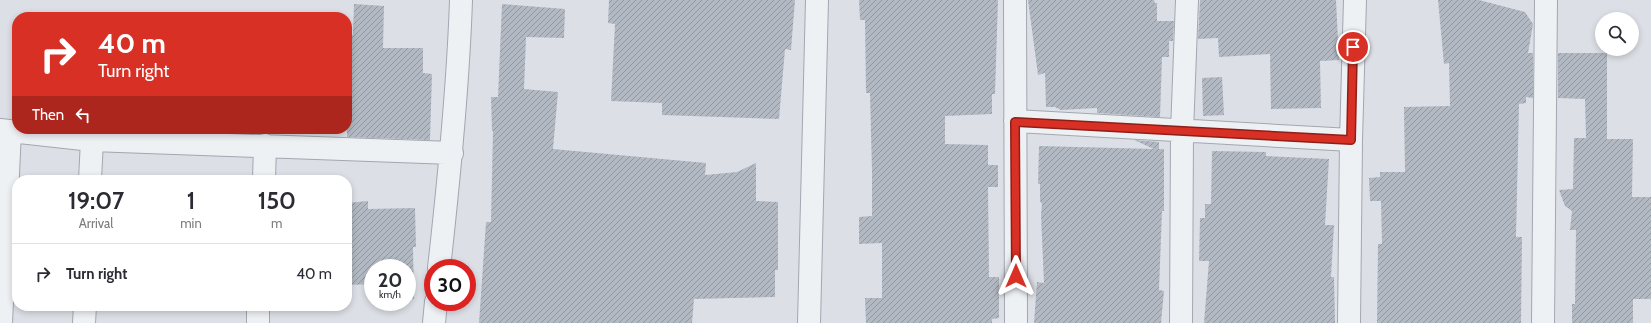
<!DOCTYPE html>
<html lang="en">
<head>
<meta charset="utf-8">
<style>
  body { margin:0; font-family:Cabin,sans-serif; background:#f2f2f3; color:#2b2b33; height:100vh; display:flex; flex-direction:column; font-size:15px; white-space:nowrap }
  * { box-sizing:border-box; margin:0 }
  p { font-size:13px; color:#7c7c81 }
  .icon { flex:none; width:22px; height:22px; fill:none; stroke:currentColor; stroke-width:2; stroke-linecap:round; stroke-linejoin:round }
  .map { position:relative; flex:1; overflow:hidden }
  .details { position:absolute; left:12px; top:175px; width:340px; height:136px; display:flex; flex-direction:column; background:#fff; border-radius:16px; box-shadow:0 2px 6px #0003 }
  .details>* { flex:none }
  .top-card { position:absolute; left:12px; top:12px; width:340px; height:122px; border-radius:16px; box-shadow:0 2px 6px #0003; background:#d93025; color:#fff; overflow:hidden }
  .tools { position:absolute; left:1595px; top:12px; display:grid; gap:8px }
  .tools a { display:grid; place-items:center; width:44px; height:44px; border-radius:50%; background:#fff; box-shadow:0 2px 6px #0003; font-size:20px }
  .speed { position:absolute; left:364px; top:259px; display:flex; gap:8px; font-size:20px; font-weight:700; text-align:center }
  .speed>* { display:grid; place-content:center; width:52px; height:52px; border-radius:50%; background:#fff; box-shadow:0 2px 6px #0003; line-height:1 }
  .speed small { font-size:10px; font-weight:400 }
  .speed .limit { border:6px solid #d22; background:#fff; color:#111 }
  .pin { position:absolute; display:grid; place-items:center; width:34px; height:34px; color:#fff; margin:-17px; border:2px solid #fff; border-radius:50%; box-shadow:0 1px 4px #0007 }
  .me { position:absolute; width:44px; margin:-22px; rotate:0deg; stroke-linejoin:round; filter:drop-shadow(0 0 3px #0008) }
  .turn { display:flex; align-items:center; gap:14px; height:84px; padding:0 20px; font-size:18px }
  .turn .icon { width:52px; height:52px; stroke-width:2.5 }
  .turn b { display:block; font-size:28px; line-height:34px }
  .then { display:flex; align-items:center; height:38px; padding:0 20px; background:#0003; gap:8px; font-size:15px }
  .eta { display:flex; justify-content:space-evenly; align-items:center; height:68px; text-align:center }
  .eta b { font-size:24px; font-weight:600; line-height:28px }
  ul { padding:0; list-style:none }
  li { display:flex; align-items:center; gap:12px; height:60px; padding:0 20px; border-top:1px solid #e1e1e2 }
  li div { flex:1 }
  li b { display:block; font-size:15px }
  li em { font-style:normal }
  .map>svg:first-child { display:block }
  .building { fill:url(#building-hatch) }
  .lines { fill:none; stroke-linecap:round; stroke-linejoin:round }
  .minor-casing { stroke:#a2a7b0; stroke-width:24 }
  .minor { stroke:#eef1f4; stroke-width:22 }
  .route-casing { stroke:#8d1f18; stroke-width:10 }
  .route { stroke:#d93025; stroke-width:7 }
</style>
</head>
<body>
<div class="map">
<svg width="1651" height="323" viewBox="0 0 1651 323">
  <defs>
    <pattern id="building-hatch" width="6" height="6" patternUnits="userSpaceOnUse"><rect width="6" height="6" fill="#b3b9c2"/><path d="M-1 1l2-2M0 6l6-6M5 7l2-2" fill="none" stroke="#91979f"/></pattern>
  </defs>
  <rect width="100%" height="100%" fill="#dce0e6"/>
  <path class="building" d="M609 0H795L791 50 785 49 779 119 662 115V103L611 101 615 24 608 23Z
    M859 0H998L995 94H992V114L945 116V144L988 145V165H998V187H988L989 277H999V318L992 319V323H866L865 298H882V243L859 244V217L872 216V171L870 93H866L865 20H860Z
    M1028 0H1154L1155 3H1157V21H1174L1173 41H1169V57H1162L1160 117 1097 113V108L1061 110 1055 107H1046L1045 73 1038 75Z
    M1200 0H1336L1339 60 1320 61 1321 108 1271 109 1270 54 1219 57 1218 38 1198 39Z
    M1438 0H1479L1525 12 1533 24 1528 53H1533V98L1526 97V103L1519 104 1516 237H1522L1521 323H1377L1378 244H1382L1381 201H1370L1369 178 1380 177V172H1405L1404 107 1450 106 1449 63 1444 64Z
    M354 4 384 6 383 48H423V73L432 74 430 140 347 137V35H353Z
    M502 4 565 9 564 38 526 37 524 89 558 92 553 149 706 163 705 175 737 172 756 163V201L778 202V270H775V297L694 299 692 323H479L486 222H491L493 131H492L491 97H498Z
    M1558 53H1607V139H1633L1632 197H1651V299H1633V323H1572V304H1575L1576 230H1570L1572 211 1565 206 1559 190 1573 189 1574 138H1586L1585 99 1558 98Z
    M1222 77 1224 115 1203 116 1202 78Z
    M1134 140 1159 142V149H1164V211H1162L1159 290 1164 291 1161 323H1034L1037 282 1044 283 1041 215 1042 204 1040 201V184H1038L1039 146 1154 149Z
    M1212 151 1266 152V156L1329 159 1325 225H1334L1331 277H1334L1335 323H1204L1209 261H1199L1200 218H1205V204H1211Z
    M368 201V209L415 208 416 247H413L414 299H407V268H373V284L347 285V203Z"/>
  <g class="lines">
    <defs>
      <path id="minor" d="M1015 0 1016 323
        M1015 121 1351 140
        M0 130 92 140 452 153
        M90 180 92 140
        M264 180 265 145
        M439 268C449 179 458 90 461 0
        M1 323 10 131
        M84 323 85 306
        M258 323V306
        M434 323 436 302
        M809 323 817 0
        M1181 323 1182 132 1187 0
        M1349 323 1351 140 1355 0
        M1543 323 1546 0"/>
    </defs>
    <use href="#minor" class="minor-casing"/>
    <use href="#minor" class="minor"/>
  </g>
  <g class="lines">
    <defs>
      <path id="route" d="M1016 276 1015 122 1351 140 1353 47"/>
    </defs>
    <use href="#route" class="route-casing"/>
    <use href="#route" class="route"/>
  </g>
</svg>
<div class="tools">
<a><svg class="icon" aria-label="search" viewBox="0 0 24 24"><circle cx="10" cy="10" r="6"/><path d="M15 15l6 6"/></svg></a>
</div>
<div class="speed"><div>20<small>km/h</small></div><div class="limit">30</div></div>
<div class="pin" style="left:1353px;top:47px;background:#d93025"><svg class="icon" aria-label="arrive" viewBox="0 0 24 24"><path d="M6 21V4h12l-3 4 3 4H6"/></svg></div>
<svg class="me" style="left:1016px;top:276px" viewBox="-20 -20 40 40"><path d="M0-17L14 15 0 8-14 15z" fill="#d93025" stroke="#fff" stroke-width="4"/></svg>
<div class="top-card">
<div class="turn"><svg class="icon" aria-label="right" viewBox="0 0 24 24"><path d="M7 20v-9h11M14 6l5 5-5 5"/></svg><div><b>40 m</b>Turn right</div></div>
<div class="then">Then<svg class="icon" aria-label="left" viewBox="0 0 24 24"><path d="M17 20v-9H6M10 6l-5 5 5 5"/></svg></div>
</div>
<section class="details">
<div class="eta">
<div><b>19:07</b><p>Arrival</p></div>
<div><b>1</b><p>min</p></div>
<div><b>150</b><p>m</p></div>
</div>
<ul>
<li><svg class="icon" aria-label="right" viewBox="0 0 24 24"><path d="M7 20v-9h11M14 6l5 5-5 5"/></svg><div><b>Turn right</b></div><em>40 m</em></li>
</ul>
</section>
</div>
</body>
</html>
